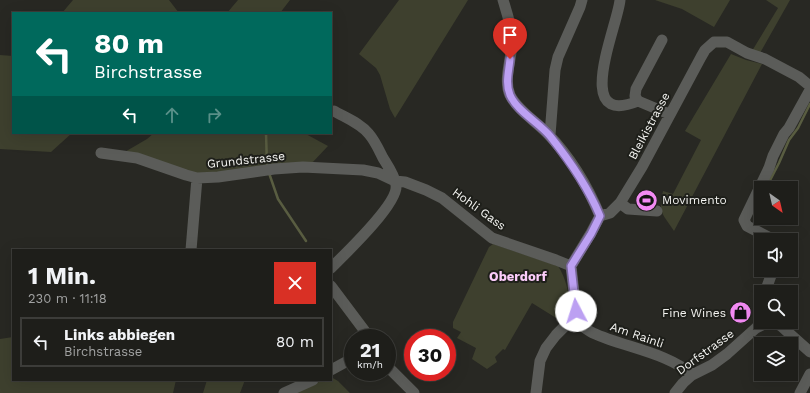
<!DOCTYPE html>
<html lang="de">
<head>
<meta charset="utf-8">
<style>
  body { margin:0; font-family:"Work Sans",sans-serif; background:#262723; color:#f1f3f6; height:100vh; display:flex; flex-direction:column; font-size:15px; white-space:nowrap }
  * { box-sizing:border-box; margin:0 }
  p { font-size:13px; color:#a1a2a2 }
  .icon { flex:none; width:22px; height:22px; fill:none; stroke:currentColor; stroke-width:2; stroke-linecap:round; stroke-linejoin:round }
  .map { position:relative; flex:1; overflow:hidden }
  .details { position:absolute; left:12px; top:249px; width:320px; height:132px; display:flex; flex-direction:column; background:#1e1e1a; border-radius:0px; box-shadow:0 4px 16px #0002,0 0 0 1px #3c3c39 }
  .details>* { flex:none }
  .guide { position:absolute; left:12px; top:12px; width:320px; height:122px; border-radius:0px; box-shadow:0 4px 16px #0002,0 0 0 1px #3c3c39; background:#00695c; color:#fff; overflow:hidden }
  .needle { width:26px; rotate:146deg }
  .fabs { position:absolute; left:754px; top:181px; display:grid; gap:8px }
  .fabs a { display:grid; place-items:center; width:44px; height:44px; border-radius:0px; background:#1e1e1a; box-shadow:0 4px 16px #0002,0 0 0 1px #3c3c39; font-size:20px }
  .speed { position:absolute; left:344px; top:329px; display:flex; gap:8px; font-size:20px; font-weight:700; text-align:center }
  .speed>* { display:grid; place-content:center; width:52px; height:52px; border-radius:50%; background:#1e1e1a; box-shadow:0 4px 16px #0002,0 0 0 1px #3c3c39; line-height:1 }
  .speed small { font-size:10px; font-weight:400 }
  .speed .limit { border:6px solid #d22; background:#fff; color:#111 }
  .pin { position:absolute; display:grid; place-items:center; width:34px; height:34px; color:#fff; margin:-41px -17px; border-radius:50% 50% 50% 0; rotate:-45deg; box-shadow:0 0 4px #0007 }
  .pin .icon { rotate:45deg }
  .me { position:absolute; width:44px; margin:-22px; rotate:355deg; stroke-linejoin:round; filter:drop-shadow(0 0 3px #0008) }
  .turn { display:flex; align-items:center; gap:14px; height:84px; padding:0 16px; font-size:18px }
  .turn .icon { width:52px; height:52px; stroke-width:2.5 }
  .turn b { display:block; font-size:28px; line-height:34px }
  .lanes { display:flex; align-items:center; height:38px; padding:0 16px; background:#0003; justify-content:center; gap:20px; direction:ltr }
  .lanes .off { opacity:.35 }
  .round { display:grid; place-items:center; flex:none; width:42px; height:42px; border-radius:0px; background:#262723 }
  .head { display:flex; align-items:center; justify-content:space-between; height:68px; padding:0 16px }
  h1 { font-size:24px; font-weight:700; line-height:30px }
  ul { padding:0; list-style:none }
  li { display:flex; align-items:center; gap:12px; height:50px; margin:0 8px 6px; padding:0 8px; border:2px solid #3c3c39; border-radius:0px }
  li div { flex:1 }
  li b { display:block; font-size:15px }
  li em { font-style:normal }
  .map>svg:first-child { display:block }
  .green { fill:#3e402e }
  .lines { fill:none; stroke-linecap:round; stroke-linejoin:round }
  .stream { stroke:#595d41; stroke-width:2.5 }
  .minor { stroke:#5b5c59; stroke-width:11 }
  .route-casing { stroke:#7a689d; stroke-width:10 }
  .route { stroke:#bca0f2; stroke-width:7 }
  .labels { text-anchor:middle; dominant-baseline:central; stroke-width:4; stroke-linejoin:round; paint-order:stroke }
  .street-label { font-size:12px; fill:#f4f4f1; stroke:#1e1f1a }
  .poi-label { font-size:12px; fill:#f4f4f1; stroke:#1e1f1a; text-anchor:start }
  .neighbourhood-label { font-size:13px; font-weight:bold; fill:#fbccfa; stroke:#1e1f1a }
</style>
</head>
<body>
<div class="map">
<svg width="810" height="393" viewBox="0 0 810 393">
  <rect width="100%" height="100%" fill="#282823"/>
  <path class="green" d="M73 0H169L179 13H62Z
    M238 0H290L280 13H227Z
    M399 0H468L395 118 390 109 380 75 376 68 359 54Z
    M655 0H730L714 27 682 9Z
    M766 0H790L760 53 752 51 778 8Z
    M731 54 746 60 762 64 674 231C662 213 658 213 663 191L673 194 701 140 685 131Z
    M0 55 13 56V133H72L51 152 0 149Z
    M154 133H304L328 146 311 164 243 172 193 174 123 153 147 139Z
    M493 244 558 266C566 278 568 291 571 306L561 321 532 303 505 350 503 349 495 357 497 362 487 369 472 359 476 348 457 338 461 332 453 328V322L489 247Z
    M13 337V380H176L173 393H0V339Z
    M331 377 338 381 350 393H296L323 380H331Z
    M207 380H245L240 393H203Z"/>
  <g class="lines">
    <path class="stream" d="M266 133 267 166
      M269 173 278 199 306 241
      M766 188 779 163 789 140 798 128 810 104"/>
    <path class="minor" d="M503 0C507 13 512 27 512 41 512 59 503 79 510 95 517 110 537 122 548 134 570 157 588 187 600 216
      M620 0C618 25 571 129 638 101L669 114
      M638 101 635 96 636 89 662 40
      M550 135 555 70 558 57 580 7 582 0
      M101 153 137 158 186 175 197 178 218 177 274 169 303 167 363 170 378 173 395 181 405 182 426 190 442 198 492 238 556 260 571 266
      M620 203 628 209 657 211
      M600 216 610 213 620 203 642 167 701 57 705 50 714 42H727L747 53 765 59 799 77 810 86
      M774 240 747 226 744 220 769 168 773 156 784 134 789 128 810 90
      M191 250 197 178
      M331 268C344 255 399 203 396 185 395 176 388 166 383 158 379 150 375 141 369 134 360 123 346 118 334 111
      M331 286 370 338
      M765 292 773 270
      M761 302 759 307 761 311
      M572 319C579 323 585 329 593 333 623 347 669 353 692 375
      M387 366 414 393
      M331 370 353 358
      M284 393 313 380
      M536 393 540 361 546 348 556 335 572 319 576 311 571 266 591 233 600 216
      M675 393 683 383 692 375 712 365 727 354 756 328 766 323 774 322 781 326 810 352
      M800 393 810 374"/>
  </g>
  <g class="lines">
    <defs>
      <path id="route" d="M510 59C509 71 505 83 510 95 517 111 538 122 550 136 570 161 588 187 600 216L591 234 571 266 576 311"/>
    </defs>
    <use href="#route" class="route-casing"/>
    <use href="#route" class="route"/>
  </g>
  <defs>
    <symbol id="stadium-disc" viewBox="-11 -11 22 22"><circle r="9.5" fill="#f28af3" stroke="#1e1f1a"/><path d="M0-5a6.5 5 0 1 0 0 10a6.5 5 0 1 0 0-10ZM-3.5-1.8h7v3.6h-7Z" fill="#111"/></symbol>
    <symbol id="shop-disc" viewBox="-11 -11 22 22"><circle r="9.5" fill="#f28af3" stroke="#1e1f1a"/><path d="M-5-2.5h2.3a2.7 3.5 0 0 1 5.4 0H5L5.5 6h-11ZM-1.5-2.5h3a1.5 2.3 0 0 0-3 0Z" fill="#111"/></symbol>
  </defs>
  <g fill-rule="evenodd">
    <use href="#stadium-disc" x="634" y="188" width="25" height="25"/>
    <use href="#shop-disc" x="728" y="300" width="25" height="25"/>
  </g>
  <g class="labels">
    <g class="street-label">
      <text transform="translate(649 126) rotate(-62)">Bleikistrasse</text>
      <text transform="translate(246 160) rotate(-6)">Grundstrasse</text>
      <text transform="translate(479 209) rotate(36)">Hohli Gass</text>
      <text transform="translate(637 335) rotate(19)">Am Rainli</text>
      <text transform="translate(705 352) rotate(-36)">Dorfstrasse</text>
    </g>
    <g class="poi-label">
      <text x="662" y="200">Movimento</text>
      <text x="726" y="313" text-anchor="end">Fine Wines</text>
    </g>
    <g class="neighbourhood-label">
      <text x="518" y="276">Oberdorf</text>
    </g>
  </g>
</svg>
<div class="fabs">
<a><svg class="needle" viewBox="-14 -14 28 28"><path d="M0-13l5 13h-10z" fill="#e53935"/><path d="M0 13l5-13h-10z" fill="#a1a2a2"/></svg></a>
<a><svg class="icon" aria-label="sound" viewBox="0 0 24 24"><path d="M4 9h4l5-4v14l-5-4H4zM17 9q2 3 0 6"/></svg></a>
<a><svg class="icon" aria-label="search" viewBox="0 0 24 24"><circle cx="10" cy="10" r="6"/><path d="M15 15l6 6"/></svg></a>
<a><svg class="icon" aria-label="layers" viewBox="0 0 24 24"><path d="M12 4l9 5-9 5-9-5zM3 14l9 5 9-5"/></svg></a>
</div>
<div class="speed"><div>21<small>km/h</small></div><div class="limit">30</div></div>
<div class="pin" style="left:510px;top:59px;background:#d93025"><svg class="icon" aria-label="arrive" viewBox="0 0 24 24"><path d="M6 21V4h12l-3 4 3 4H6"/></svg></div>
<svg class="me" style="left:576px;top:311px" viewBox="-20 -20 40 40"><circle r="19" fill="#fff"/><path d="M0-13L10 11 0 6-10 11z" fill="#bca0f2"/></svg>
<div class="guide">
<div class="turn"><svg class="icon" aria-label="left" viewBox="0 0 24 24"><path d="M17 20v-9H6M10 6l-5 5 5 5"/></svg><div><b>80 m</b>Birchstrasse</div></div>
<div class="lanes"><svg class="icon" aria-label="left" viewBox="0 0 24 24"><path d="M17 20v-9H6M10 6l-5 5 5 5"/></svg><svg class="icon off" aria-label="ahead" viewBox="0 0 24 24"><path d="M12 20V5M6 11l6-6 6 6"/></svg><svg class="icon off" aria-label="right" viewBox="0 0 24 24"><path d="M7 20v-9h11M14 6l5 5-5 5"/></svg></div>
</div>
<section class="details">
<div class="head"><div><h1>1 Min.</h1><p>230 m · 11:18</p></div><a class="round" style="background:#d93025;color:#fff"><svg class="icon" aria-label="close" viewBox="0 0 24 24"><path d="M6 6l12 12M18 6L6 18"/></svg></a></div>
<ul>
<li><svg class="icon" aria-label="left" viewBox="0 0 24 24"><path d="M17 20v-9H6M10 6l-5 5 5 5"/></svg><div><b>Links abbiegen</b><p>Birchstrasse</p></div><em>80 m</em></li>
</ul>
</section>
</div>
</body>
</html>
